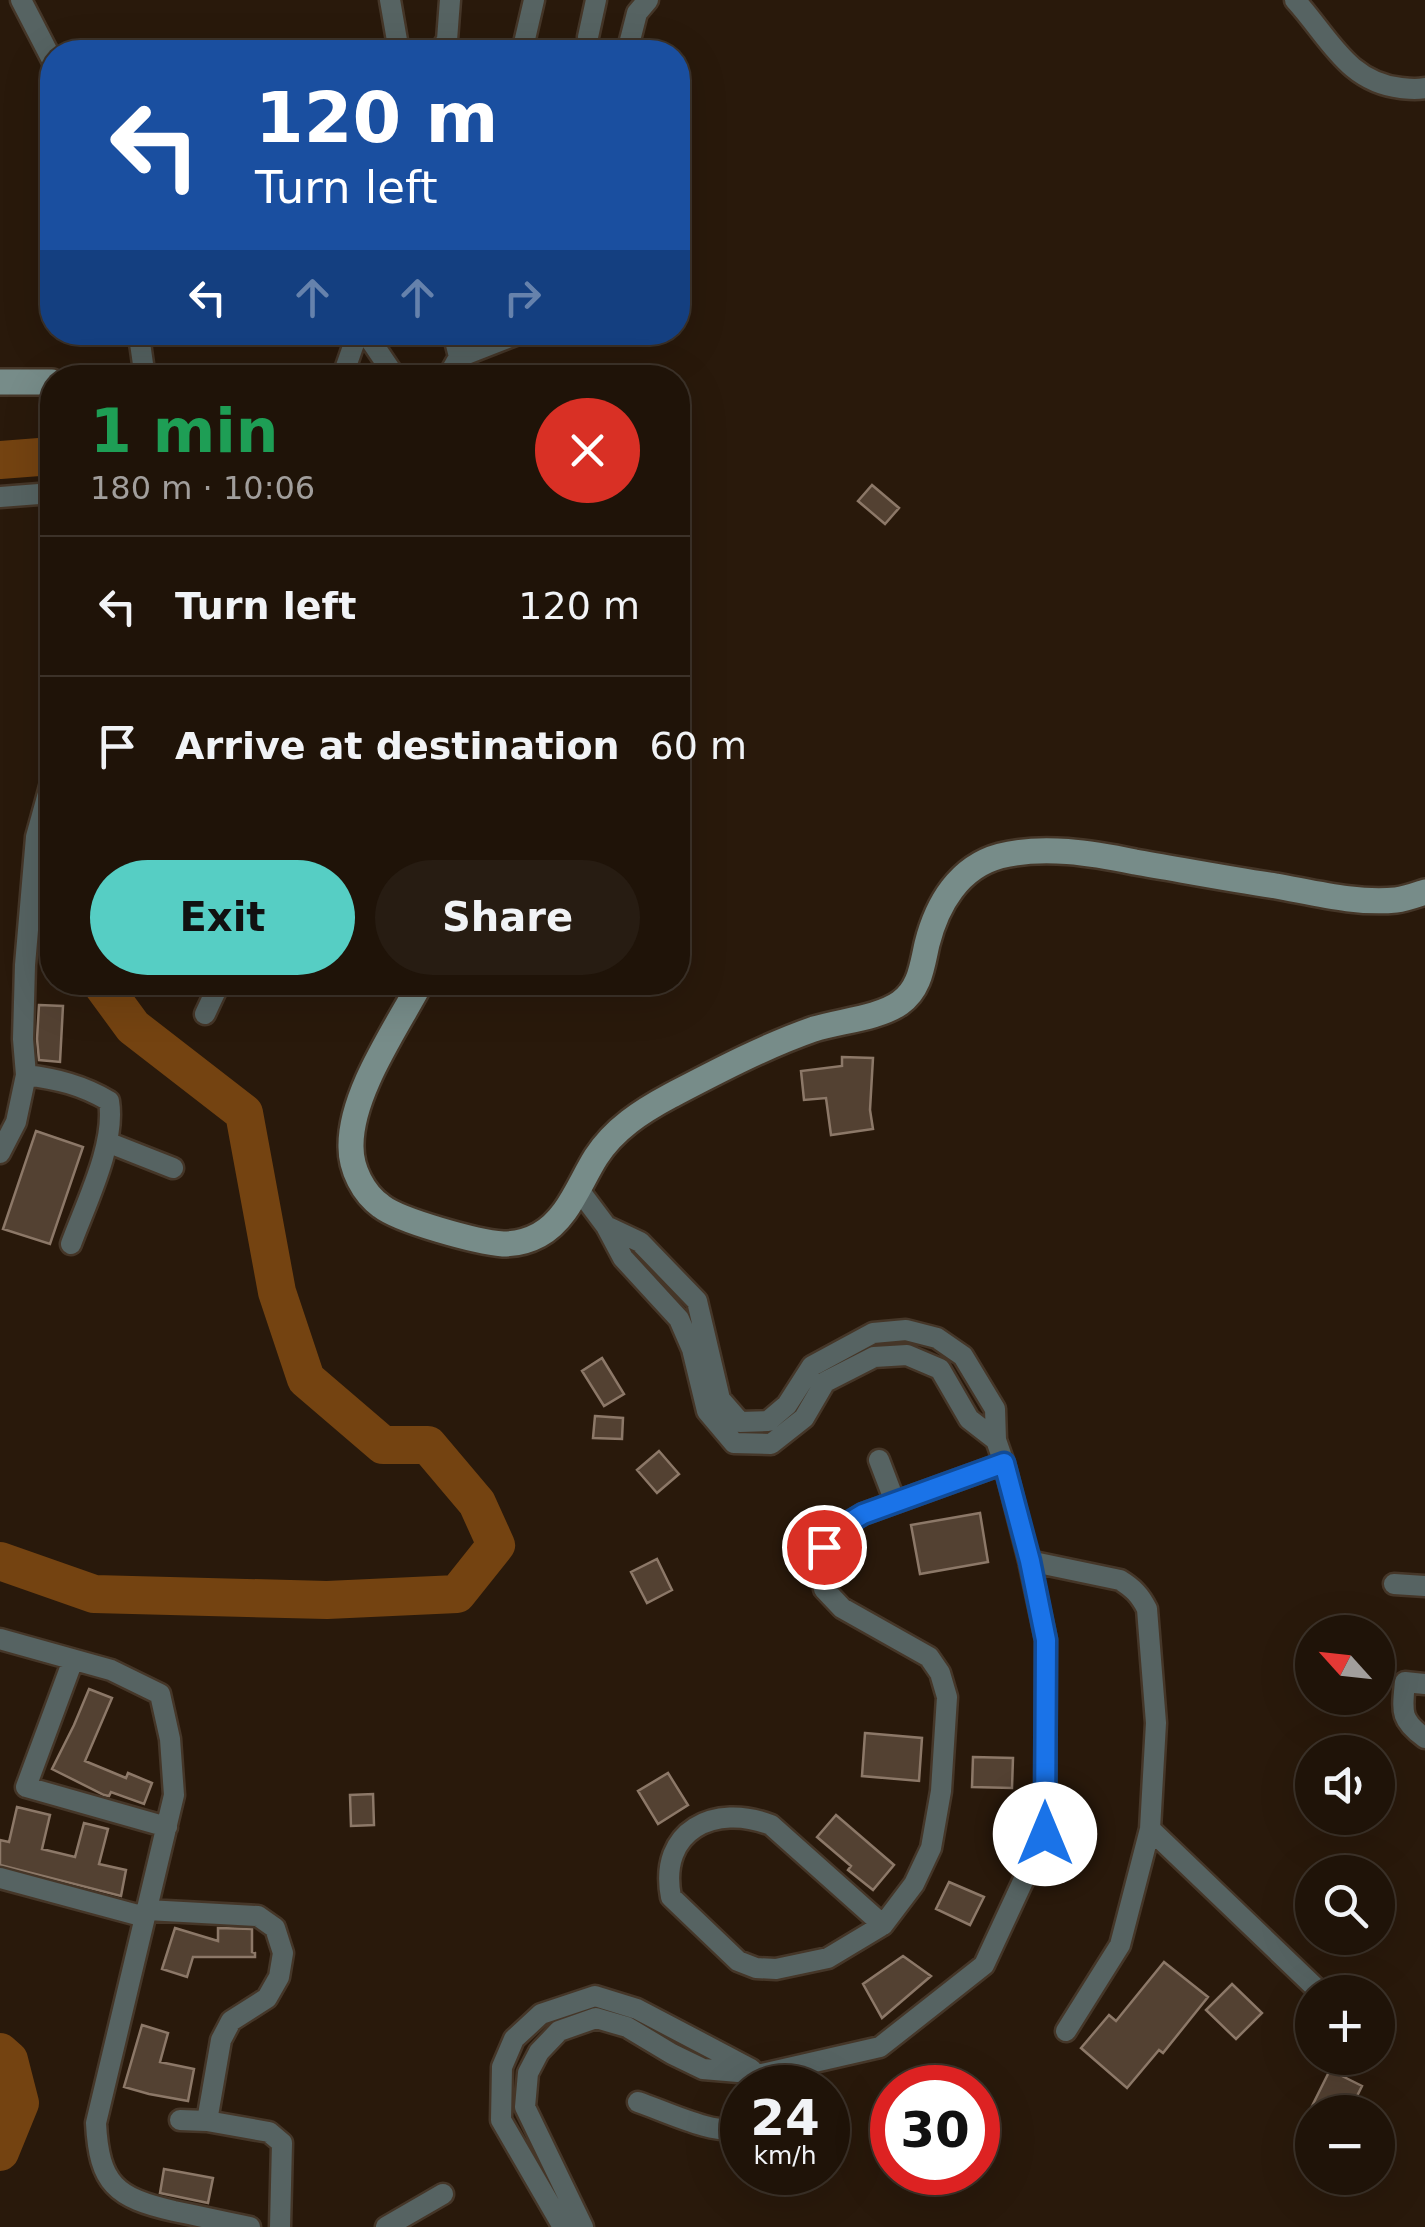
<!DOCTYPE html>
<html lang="en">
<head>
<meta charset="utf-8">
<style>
  body { margin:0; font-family:"DejaVu Sans",sans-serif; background:#271c12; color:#f1f3f6; height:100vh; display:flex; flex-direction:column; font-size:38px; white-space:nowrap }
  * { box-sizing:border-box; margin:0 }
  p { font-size:32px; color:#a19e9c }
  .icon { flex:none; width:55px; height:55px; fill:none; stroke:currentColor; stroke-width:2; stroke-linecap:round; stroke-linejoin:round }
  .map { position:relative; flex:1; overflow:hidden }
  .drawer { position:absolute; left:40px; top:365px; width:650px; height:630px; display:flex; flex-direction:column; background:#1f1308; border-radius:40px; box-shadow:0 10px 40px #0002,0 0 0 2px #3c3229 }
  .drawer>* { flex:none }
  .hud { position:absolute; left:40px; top:40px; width:650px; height:305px; border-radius:40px; box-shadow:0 10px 40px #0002,0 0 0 2px #3c3229; background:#1a4fa0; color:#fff; overflow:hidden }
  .needle { width:65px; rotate:297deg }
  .buttons { position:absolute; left:1295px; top:1615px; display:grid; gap:20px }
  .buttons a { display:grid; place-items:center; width:100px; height:100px; border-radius:50%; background:#1f1308; box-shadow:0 10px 40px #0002,0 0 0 2px #3c3229; font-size:50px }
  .speed { position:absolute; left:720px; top:2065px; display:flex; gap:20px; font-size:50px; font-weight:700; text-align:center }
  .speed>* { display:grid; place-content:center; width:130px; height:130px; border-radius:50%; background:#1f1308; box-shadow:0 10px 40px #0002,0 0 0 2px #3c3229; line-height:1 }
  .speed small { font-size:25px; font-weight:400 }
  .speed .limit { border:15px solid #d22; background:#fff; color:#111 }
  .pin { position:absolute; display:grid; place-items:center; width:85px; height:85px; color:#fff; margin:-42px; border:5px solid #fff; border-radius:50%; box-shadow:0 2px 10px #0007 }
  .me { position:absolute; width:110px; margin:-55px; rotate:0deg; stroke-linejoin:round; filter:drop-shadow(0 0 8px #0008) }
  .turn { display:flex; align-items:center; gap:35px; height:210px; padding:0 50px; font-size:45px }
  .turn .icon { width:130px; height:130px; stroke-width:2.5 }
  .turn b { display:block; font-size:70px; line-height:85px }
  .lanes { display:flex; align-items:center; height:95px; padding:0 50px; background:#0003; justify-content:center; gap:50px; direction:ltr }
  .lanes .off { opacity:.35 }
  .round { display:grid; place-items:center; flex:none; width:105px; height:105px; border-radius:52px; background:#271c12 }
  .headline { display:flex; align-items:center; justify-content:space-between; height:170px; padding:0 50px }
  h1 { font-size:60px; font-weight:700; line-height:75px; color:#1e9e55 }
  .action { display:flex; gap:20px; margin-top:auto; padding:20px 50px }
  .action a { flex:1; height:115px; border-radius:60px; background:#56cec4; color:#111; font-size:40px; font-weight:700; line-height:115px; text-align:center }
  .action a+a { background:#271c12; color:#f1f3f6 }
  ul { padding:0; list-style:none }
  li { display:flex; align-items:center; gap:30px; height:140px; padding:0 50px; border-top:2px solid #3c3229 }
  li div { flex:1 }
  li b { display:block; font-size:38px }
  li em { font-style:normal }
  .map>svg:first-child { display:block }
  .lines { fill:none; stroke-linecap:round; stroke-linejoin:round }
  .river { stroke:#744311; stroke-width:38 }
  .building { fill:#534132; stroke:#8c7868; stroke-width:2.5 }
  .street-casing { stroke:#453628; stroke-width:25 }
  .secondary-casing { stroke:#453628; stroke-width:30 }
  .street { stroke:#566362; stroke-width:20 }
  .secondary { stroke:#778c89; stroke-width:25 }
  .route-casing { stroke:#114b97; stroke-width:25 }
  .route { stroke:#1a73e8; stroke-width:18 }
</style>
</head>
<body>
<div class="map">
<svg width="1425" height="2227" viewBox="0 0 1425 2227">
  <rect width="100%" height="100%" fill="#29190b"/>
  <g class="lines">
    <path class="river" d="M0 460 52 456
      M0 1561 94 1594 327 1600 457 1594 496 1545 477 1503 428 1445H383L306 1379 277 1292 244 1113 133 1027 100 982
      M0 2052 9 2060 20 2103 0 2152"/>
  </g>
  <path class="building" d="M872 485 899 508 885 524 858 501Z
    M39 1005 63 1006 60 1062 39 1060 37 1039Z
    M842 1057 873 1058 870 1110 873 1129 831 1135 826 1098 804 1100 801 1071 842 1066Z
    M36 1131 83 1147 50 1244 3 1229Z
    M602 1358 624 1394 604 1406 582 1371Z
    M595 1416 623 1418 622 1439 593 1438Z
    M659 1451 679 1474 657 1493 637 1470Z
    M980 1513 988 1562 920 1574 911 1525Z
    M657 1559 672 1590 647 1603 631 1572Z
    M89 1689 112 1698 85 1761 126 1778 128 1773 152 1783 144 1804 111 1792 109 1796 104 1795 52 1769 74 1725Z
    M865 1733 922 1738 919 1781 862 1776Z
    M973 1757 1013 1758 1012 1788 972 1787Z
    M668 1773 688 1805 658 1824 638 1791Z
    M373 1794 374 1825 351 1826 350 1795Z
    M17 1807 50 1815 42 1849 75 1857 84 1823 108 1829 99 1864 126 1870 121 1896 0 1865V1840L9 1842Z
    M836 1815 894 1865 873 1890 848 1870 851 1866 817 1837Z
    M949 1882 984 1897 970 1925 936 1909Z
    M175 1928 218 1941V1928L252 1929V1952L255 1953V1957H193L187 1977 162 1969Z
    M903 1956 931 1976 882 2018 863 1984Z
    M1164 1962 1208 1997 1163 2053 1159 2050 1127 2088 1081 2048 1109 2015 1116 2021Z
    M1232 1984 1262 2013 1236 2039 1206 2010Z
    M142 2025 168 2033 160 2062 194 2069 188 2101 149 2094 124 2087Z
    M1330 2070 1362 2086 1349 2112H1326L1312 2106Z
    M164 2169 213 2178 208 2203 160 2193Z"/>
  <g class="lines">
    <defs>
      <path id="street" d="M21 0 52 60
        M390 0 399 52
        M1295 0C1329 37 1347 82 1401 88 1410 89 1416 90 1425 88
        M588 37 596 0
        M439 52 447 40 450 0
        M522 52 534 0
        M627 52 637 13 648 0
        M140 332V343L145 378
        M365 332 396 378
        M453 332 459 357
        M342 378 358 332
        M447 378 459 357 523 332
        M0 497 52 493
        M205 1014 220 982
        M26 1075C57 1079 82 1085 109 1101 116 1144 86 1203 71 1244
        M107 1142 173 1168
        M0 1153 16 1122 26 1075 23 1039 25 965 36 837 52 779
        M579 1190 606 1226 623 1258 679 1319 692 1349 707 1411 734 1443 771 1444 804 1418 825 1382 874 1357 907 1355 940 1369 969 1419 996 1440
        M879 1460 895 1502
        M1029 1561 1120 1580C1133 1588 1140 1595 1147 1609L1156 1723 1150 1829 1120 1945 1066 2031
        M1394 1584 1425 1586
        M0 1639 111 1670 160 1694 170 1739 174 1795 96 2123C99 2184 116 2198 174 2211 199 2216 225 2222 250 2227
        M73 1660 26 1787 167 1827
        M1425 1684 1405 1682C1402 1712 1400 1720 1425 1738
        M1150 1829 1320 1992
        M0 1878 145 1917
        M147 1910 258 1916 275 1928 283 1953 279 1977 267 1998 231 2021 221 2040 207 2121
        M883 1925 771 1825C715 1803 658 1830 671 1897L738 1961 756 1968 776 1969 828 1958 883 1925 914 1884 931 1848 941 1791 947 1697 940 1673 929 1657 842 1608 824 1589 821 1570 824 1547 838 1529 863 1514 1004 1463
        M638 2102C665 2111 717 2137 742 2128
        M180 2120 207 2121 269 2132 282 2143 280 2227
        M386 2227 443 2194
        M563 2227 501 2120 502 2067 514 2039 541 2014 595 1996 637 2009 751 2069
        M583 2227 525 2107 528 2073 539 2052 559 2031 596 2018 627 2027 672 2054 703 2069 762 2074 880 2047 984 1965 1045 1834 1046 1640 1029 1561 1004 1463 996 1440 995 1409 963 1356 937 1338 906 1330 873 1333 812 1366 787 1405 768 1421 740 1422 720 1399 697 1301 640 1242 606 1226"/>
      <path id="secondary" d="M0 382H52
        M421 982C396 1029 350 1094 351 1147 351 1169 363 1193 381 1206 400 1221 477 1242 503 1244 515 1244 528 1241 539 1235 568 1219 579 1184 596 1157 614 1129 642 1111 670 1096 716 1072 765 1046 814 1029 840 1021 879 1018 900 1003 920 989 922 966 927 944 937 904 959 867 1000 856 1043 845 1092 853 1135 862 1182 870 1229 879 1276 886 1315 893 1357 904 1396 900 1405 899 1416 895 1425 892"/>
    </defs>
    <use href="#street" class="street-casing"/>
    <use href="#secondary" class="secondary-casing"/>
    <use href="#street" class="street"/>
    <use href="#secondary" class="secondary"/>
  </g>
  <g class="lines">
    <defs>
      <path id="route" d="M824 1547 838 1529 863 1514 1004 1463 1030 1561 1046 1640 1045 1834"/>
    </defs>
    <use href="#route" class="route-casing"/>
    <use href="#route" class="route"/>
  </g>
</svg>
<div class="buttons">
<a><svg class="needle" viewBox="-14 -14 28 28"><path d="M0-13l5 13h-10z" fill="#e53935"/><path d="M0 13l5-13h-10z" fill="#a19e9c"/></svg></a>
<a><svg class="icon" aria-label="sound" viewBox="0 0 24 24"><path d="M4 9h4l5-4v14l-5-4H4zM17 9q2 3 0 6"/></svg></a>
<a><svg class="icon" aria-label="search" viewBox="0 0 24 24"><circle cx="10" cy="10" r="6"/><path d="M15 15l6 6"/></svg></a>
<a>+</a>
<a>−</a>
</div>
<div class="speed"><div>24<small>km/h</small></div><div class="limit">30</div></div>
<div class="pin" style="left:824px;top:1547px;background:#d93025"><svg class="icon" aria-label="arrive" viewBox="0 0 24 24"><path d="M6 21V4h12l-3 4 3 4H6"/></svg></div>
<svg class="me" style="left:1045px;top:1834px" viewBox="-20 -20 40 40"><circle r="19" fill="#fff"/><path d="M0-13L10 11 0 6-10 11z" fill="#1a73e8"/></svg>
<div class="hud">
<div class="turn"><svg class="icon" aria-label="left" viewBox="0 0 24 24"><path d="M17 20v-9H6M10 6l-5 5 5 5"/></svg><div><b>120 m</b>Turn left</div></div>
<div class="lanes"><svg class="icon" aria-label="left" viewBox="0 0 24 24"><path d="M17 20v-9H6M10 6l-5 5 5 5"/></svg><svg class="icon off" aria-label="ahead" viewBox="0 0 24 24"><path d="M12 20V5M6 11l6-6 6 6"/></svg><svg class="icon off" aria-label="ahead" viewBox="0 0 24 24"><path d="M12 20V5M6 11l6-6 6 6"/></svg><svg class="icon off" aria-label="right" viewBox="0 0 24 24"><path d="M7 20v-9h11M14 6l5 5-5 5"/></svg></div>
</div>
<section class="drawer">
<div class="headline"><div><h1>1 min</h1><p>180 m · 10:06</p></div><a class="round" style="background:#d93025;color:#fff"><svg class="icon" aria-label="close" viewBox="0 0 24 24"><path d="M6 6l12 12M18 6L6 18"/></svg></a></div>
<ul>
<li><svg class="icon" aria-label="left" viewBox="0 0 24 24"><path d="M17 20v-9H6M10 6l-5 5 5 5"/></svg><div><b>Turn left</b></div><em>120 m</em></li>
<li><svg class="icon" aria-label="arrive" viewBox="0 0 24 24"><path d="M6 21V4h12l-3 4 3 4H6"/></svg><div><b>Arrive at destination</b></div><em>60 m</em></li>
</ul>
<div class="action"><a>Exit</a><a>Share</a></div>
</section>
</div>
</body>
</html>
